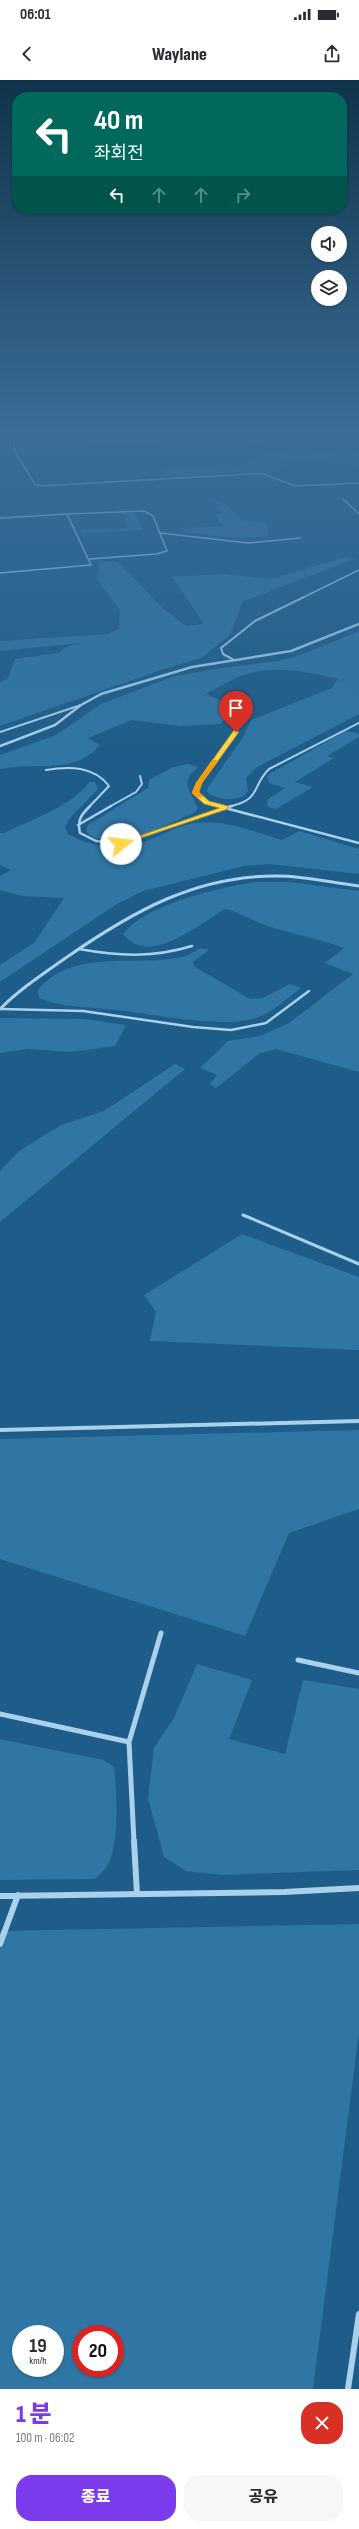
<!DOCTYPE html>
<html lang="ko">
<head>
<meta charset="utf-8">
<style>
  body { margin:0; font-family:"Sofia Sans Condensed","Noto Sans KR",sans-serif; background:#f7f7f7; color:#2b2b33; height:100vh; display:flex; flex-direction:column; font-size:15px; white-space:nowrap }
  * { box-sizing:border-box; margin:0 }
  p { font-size:13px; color:#7c7c81 }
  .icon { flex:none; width:22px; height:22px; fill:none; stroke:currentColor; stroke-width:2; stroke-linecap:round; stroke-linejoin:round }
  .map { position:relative; height:2309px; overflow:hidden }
  .side { display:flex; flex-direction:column; background:#fff; flex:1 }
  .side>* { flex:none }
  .hud { position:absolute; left:12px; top:12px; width:335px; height:122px; border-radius:16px; box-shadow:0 1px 3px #0004; background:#00695c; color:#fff; overflow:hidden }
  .fabs { position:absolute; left:311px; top:146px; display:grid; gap:8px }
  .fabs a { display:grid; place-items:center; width:36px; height:36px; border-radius:50%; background:#fff; box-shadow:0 1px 3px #0004; font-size:20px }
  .speed { position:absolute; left:12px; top:2245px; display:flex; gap:8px; font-size:20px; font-weight:700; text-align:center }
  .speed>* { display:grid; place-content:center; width:52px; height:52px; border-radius:50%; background:#fff; box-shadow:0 1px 3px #0004; line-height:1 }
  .speed small { font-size:10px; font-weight:400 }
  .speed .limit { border:6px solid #d22; background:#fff; color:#111 }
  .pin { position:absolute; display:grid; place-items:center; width:34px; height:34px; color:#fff; margin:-41px -17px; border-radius:50% 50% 50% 0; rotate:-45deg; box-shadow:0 0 4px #0007 }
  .pin .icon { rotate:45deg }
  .me { position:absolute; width:44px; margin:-22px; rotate:74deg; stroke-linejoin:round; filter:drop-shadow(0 0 3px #0008) }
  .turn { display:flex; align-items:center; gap:14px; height:84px; padding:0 16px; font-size:18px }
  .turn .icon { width:52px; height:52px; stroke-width:2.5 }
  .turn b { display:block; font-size:28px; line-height:34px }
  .lanes { display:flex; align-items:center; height:38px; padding:0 16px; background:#0003; justify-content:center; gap:20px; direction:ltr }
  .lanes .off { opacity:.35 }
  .round { display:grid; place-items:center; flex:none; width:42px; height:42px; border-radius:16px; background:#f7f7f7 }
  .head { display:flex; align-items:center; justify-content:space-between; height:68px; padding:0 16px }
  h1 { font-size:24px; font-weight:800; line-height:30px; color:#7c3aed }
  .button { display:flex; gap:8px; margin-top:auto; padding:8px 16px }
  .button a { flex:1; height:46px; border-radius:16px; background:#7c3aed; color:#fff; font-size:16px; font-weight:800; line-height:46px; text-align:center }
  .button a+a { background:#f7f7f7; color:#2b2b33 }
  .status { display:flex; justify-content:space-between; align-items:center; height:28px; padding:0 20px; background:#fff; direction:ltr }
  .status svg { height:11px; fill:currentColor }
  header { display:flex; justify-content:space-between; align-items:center; height:52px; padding:0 16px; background:#fff; font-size:18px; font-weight:800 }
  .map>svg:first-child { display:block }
  .green { fill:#2f76a4; fill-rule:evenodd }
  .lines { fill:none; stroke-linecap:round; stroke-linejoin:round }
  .path { stroke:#a9d1eb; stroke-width:1; stroke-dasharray:1 1.5; stroke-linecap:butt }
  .service-far4 { stroke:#a9d1eb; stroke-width:1.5 }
  .service-far3 { stroke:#a9d1eb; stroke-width:2 }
  .service-far2 { stroke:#a9d1eb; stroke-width:2.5 }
  .service-far1 { stroke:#a9d1eb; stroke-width:3 }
  .service { stroke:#a9d1eb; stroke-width:4 }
  .minor-far3 { stroke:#a9d1eb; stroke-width:2.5 }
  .minor-far2 { stroke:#a9d1eb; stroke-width:3 }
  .minor-far1 { stroke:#a9d1eb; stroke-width:5 }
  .minor { stroke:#a9d1eb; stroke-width:6 }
  .route { fill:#ffd54a; stroke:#a68a30 }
  .slow { fill:#f59e0b }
</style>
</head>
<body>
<div class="status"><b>06:01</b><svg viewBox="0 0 49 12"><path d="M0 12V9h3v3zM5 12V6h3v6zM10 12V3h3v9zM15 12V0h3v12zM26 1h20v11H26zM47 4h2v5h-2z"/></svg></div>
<header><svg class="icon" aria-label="back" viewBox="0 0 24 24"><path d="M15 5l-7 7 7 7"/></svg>Waylane<svg class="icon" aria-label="share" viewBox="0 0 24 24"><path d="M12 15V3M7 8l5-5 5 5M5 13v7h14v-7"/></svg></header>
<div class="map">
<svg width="359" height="2309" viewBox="0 0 359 2309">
  <rect width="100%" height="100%" fill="#1e5d89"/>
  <path class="green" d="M157 353 163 361 99 364 90 363 85 358 93 355Z
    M239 353H279L271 361 249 363Z
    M296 369 343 374 359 373V386L336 382 286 380 278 391 165 396 159 389 244 385 258 375 255 371 271 372Z
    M214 420 228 426 241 440 267 443 268 457 235 458 183 452 182 448 222 446 215 434 222 433 217 427 220 425 208 421Z
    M122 433H134L143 450 82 453 81 450 129 448Z
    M345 477 355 479 243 521 230 555 201 578 167 588 0 646V603L8 598 15 579 59 573 64 568 80 563 0 571V561L107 554 119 549 120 530 97 500 99 481 117 482 164 529 186 546 204 544 172 497 222 494 272 499Z
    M359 551V634L257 687 246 698 248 711 244 716C231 721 218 720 207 712L208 707 242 659 251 640 332 608 338 599C308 592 278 585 247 594 233 598 219 607 206 614L238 628 220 644 180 646 131 640 88 658 100 665C72 696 37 681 0 689V675L56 655 101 624 172 597 208 590 278 581 301 575Z
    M346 651 358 653 359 657 327 676 334 678 295 702 313 707 276 729 268 727 267 720 285 708 269 703 267 698 269 694Z
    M188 684 198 687C179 703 190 710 198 728L194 733C163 745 122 773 89 755L86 750 88 745 148 708 149 700 173 687Z
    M89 702H95L98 709 69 739 65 747 68 754C101 772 128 770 161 755 172 750 184 744 196 743 224 739 255 752 282 760L299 751 359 769V794L270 784 244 786 143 811 117 824 0 902V885L34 863 64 818 22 816 0 810V796L11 790 0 785V753H4C27 742 76 724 89 702Z
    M254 802H289L359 811V992L276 969 260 973 216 1008 210 1004 217 995 200 988 228 961 260 956 289 943 353 894 325 883 344 868C318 858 291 854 265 845 251 840 240 832 225 829 199 844 149 888 123 854 146 824 218 808 254 802Z
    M201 868 209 870 193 882 195 887 250 919 263 918 290 904 301 908C287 918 273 933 256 938 222 949 153 934 117 930 92 927 62 928 39 918L38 910C72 868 136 887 182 877 188 876 195 871 201 868Z
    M0 938 85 939 126 945 115 966 71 972 27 969 0 973Z
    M175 984 185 989 0 1142V1091L19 1071 61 1045 104 1031Z
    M242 1154 359 1197V1270L150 1261 156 1232 144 1215Z
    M359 1350V1429L289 1453 245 1556 0 1479V1359Z
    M197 1584 252 1600 229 1659 285 1674 303 1600 359 1609V1790L222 1795 186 1791 164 1777 148 1718 154 1668 174 1638Z
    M0 1659 103 1680 114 1687C117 1711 120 1768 106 1788 103 1792 98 1796 95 1799L0 1800Z
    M359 1844V1952L313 2309H0V1851ZM21 2254H55V2288H21ZM81 2254H115V2288H81Z"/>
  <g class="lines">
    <path class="path" d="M355 364 359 365"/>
    <path class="service-far4" d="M14 353V370L35 404 41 406 249 394H263L296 406 359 403
      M343 419 359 434
      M67 434 144 431 153 436 167 471 156 474 90 479
      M0 438 67 434 91 485 0 493
      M160 453 248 463 300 458
      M302 518 359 490"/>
    <path class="service-far3" d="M234 580 223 574 221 568 255 541 304 517
      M0 652 81 625
      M46 690C69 686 94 686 109 706L89 727
      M109 727 136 712 142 704 140 696
      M223 727 206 723 195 713 199 703 245 639
      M228 727C263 719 250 708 269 689L359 643"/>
    <path class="service-far2" d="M90 726C81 735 77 740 80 753L96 761 121 764 225 728
      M219 726 225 728
      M232 726 225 728 359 763
      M78 745 111 726
      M79 869C118 876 153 878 192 866
      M1 929 83 931 193 947 231 950 266 943 309 911"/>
    <path class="service-far1" d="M243 1135 359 1184"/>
    <path class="service" d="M0 1350 359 1341"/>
    <path class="minor-far3" d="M0 666 55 645 81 625 101 614 192 587 291 571 359 544"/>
    <path class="minor-far2" d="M0 929C20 909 43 894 67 877 132 832 196 795 278 796 304 796 333 803 359 806"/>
    <path class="minor-far1" d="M298 1580 359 1593
      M0 1634 129 1662
      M134 1762 129 1662 161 1553"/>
    <path class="minor" d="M134 1761 137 1814
      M0 1816 284 1812 359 1808
      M0 1864 18 1815
      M348 2309 359 2234"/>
  </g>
  <linearGradient id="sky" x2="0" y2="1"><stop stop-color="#10334b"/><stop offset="0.52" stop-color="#3b6d97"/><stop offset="1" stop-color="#3b6d97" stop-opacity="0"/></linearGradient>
  <rect width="359" height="677" fill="url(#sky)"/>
  <path class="route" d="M234 650 239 652 202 703 199 712 209 721 228 726V729L119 765V763L219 728 204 724 192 713 196 703Z"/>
  <path class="slow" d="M213 679 218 681 202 703 199 712 203 717 198 718 192 713 196 703Z"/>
</svg>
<div class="fabs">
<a><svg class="icon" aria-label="sound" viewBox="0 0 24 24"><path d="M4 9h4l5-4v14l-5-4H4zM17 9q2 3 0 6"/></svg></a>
<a><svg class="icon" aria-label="layers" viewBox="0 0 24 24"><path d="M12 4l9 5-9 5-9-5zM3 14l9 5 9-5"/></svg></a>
</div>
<div class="speed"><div>19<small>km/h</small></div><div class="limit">20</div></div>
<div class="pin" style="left:236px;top:652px;background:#d93025"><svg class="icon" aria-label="arrive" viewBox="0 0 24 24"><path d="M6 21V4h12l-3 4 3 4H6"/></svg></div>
<svg class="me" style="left:121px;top:764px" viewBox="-20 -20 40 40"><circle r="19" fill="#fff"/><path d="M0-13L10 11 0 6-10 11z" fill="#ffd54a"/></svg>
<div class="hud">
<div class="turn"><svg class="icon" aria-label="left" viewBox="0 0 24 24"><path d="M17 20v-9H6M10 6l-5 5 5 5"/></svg><div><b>40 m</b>좌회전</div></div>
<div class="lanes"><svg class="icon" aria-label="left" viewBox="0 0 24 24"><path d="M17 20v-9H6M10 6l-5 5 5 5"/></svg><svg class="icon off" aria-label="ahead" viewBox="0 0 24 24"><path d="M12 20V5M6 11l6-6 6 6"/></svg><svg class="icon off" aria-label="ahead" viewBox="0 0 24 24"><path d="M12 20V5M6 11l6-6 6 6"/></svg><svg class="icon off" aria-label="right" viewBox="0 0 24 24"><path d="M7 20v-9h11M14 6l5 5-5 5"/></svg></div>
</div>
</div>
<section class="side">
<div class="head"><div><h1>1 분</h1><p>100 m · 06:02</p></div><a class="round" style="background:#d93025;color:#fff"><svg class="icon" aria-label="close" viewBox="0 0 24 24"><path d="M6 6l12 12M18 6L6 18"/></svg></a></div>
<div class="button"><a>종료</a><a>공유</a></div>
</section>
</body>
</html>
